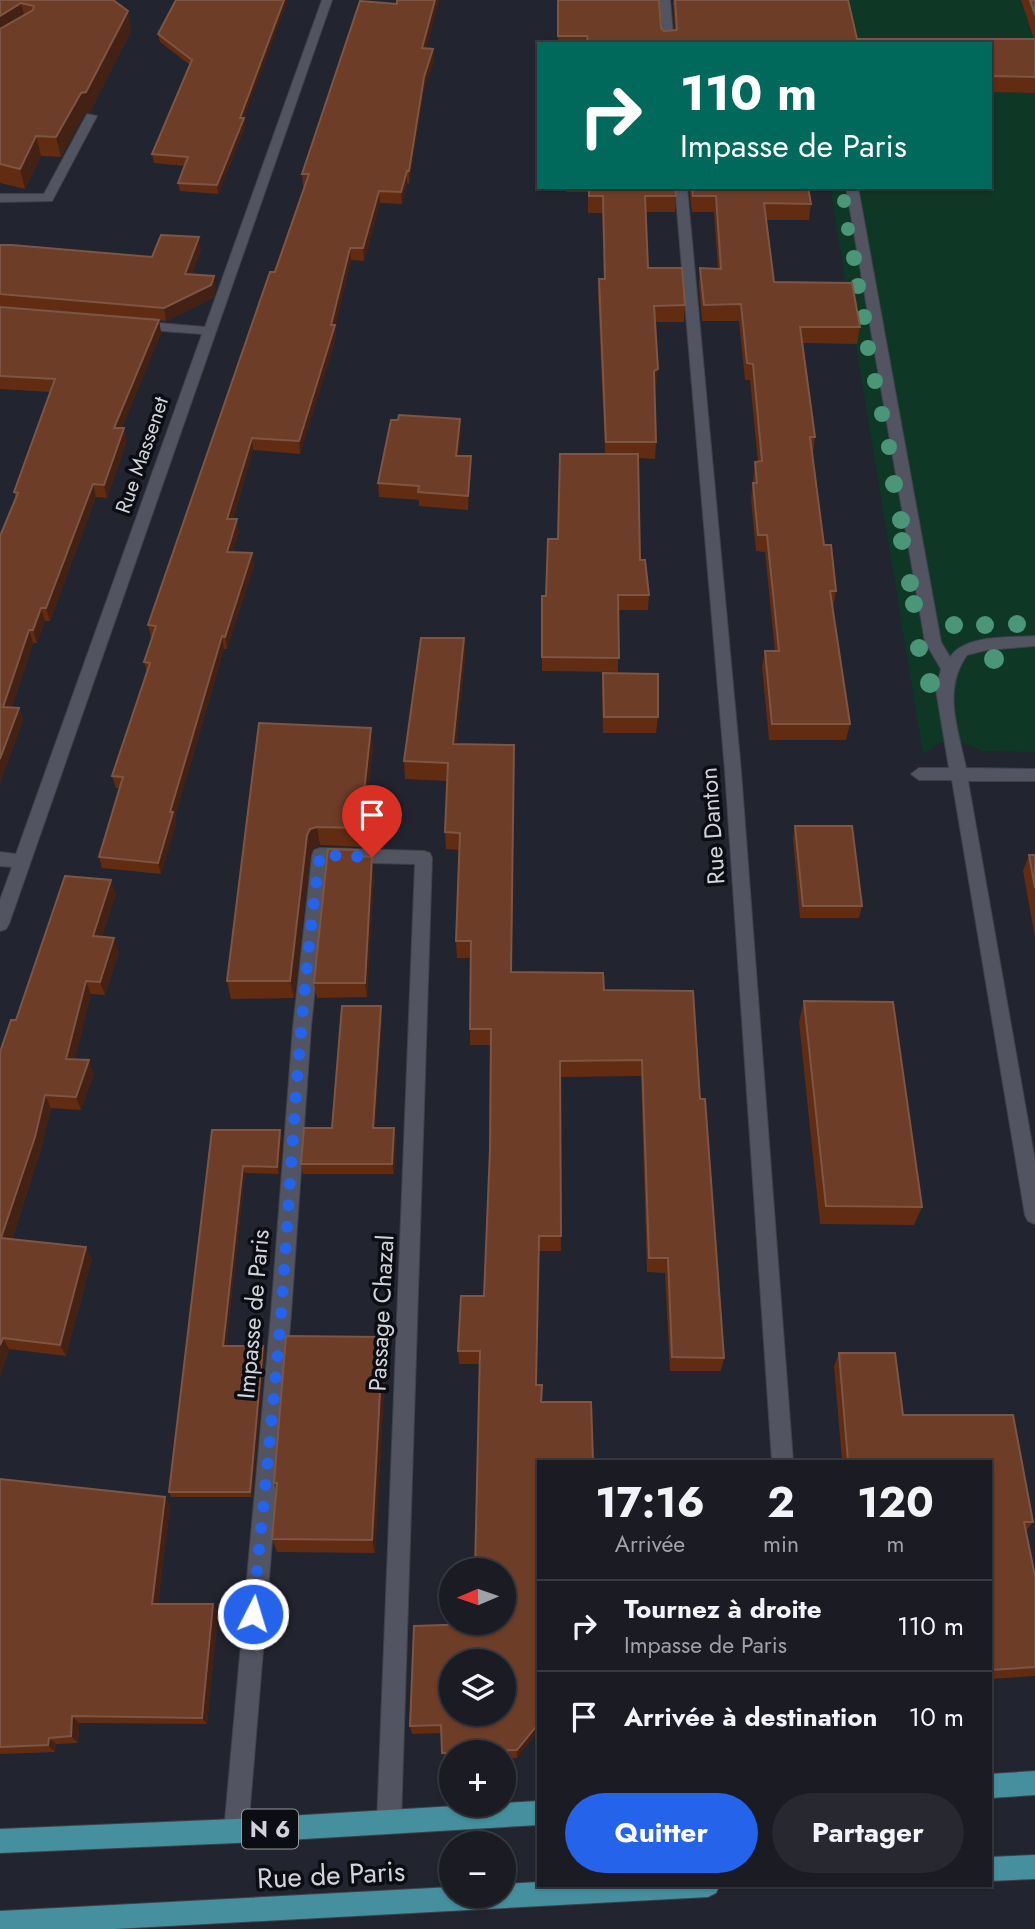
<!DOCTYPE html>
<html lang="fr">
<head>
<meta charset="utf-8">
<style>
  body { margin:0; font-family:Jost,sans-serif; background:#272830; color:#f1f3f6; height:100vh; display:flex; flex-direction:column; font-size:26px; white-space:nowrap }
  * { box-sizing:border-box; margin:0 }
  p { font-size:23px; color:#9fa1a6 }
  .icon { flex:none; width:38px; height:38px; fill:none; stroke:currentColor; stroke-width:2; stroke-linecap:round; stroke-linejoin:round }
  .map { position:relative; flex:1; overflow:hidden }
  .details { position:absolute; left:537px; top:1460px; width:455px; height:427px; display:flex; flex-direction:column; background:#1a1b23; border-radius:0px; box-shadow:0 2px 5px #0004,0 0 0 2px #383941 }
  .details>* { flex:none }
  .top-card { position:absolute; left:537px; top:42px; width:455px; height:147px; border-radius:0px; box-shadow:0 2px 5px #0004,0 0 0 2px #383941; background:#00695c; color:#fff; overflow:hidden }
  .needle { width:46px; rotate:268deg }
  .fabs { position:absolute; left:439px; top:1558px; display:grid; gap:14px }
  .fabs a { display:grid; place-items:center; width:77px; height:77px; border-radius:50%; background:#1a1b23; box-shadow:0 2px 5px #0004,0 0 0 2px #383941; font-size:35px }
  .pin { position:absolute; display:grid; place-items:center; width:60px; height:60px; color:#fff; margin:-72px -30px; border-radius:50% 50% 50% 0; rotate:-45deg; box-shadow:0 0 7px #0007 }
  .pin .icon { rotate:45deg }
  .me { position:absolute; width:77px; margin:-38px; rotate:5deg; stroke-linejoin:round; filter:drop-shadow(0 0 5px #0008) }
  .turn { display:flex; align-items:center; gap:24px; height:147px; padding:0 28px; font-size:32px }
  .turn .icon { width:91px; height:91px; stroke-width:2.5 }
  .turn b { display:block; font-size:49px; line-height:60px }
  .eta { display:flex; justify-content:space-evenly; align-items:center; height:119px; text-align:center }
  .eta b { font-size:42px; font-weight:700; line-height:49px }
  .cta { display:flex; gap:14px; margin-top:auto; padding:14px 28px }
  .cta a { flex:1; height:80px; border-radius:42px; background:#2563eb; color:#fff; font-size:28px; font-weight:700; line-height:80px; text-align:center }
  .cta a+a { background:#272830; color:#f1f3f6 }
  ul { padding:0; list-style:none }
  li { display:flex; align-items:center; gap:21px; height:91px; padding:0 28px; border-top:2px solid #383941 }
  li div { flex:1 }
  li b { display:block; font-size:26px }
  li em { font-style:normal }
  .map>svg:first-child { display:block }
  .green { fill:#0e3725 }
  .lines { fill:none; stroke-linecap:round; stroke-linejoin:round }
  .minor-casing { stroke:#3e404a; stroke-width:2 }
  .major-casing { stroke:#3e404a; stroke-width:2 }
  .minor { fill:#525461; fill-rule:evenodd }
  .major { fill:#458f9e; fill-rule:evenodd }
  .tree { fill:#4b9578 }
  .wall { fill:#612c12 }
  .shaded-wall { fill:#432115 }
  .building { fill:#6d3d28; stroke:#7d5544; stroke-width:2; fill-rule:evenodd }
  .route { stroke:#2563eb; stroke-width:12; stroke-dasharray:0 21.6 }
  .labels { text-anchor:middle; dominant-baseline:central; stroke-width:7; stroke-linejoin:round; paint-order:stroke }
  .far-street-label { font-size:21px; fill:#d1d2da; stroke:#0c0d12 }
  .shield { fill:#0c0d12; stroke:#96979e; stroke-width:2 }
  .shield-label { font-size:23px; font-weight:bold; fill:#d1d2da }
  .street-label { font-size:24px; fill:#d1d2da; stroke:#0c0d12 }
  .near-street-label { font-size:28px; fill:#d1d2da; stroke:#0c0d12 }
</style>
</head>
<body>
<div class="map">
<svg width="1035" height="1929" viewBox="0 0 1035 1929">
  <rect width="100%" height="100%" fill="#22242f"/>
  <path class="green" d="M798 0H1035V752L982 751 966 744 940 743 923 754 830 187H990V44H805Z"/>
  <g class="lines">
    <defs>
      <path id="minor" d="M322 0H332L31 861 9 924 6 929 0 931V900L12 867 0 866V852L16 854 202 334 136 329 130 325 136 321 205 327Z
        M660 0H670L674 44H663Z
        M87 114 97 116 52 201 0 202V194H44Z
        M675 187H687L741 771 793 1461H772L725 771Z
        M846 187H858L941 642 950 657C966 634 1009 638 1035 636V646L987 650 967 655C942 691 958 728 966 768L1035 769V781H968L1035 1161V1224L1028 1221 1025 1215 952 780H919L911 774 919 768H949L936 690 941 669 925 642Z
        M320 848 424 851 430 853 432 858 401 1822 397 1830 389 1834 381 1830 377 1822 415 864 328 862 311 1027 291 1314 248 1831 244 1839 236 1843 228 1839 224 1831 271 1314 293 1027 312 855 314 850Z"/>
      <path id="major" d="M1035 1771V1795L990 1798V1774Z
        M539 1801V1825L236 1843 0 1853V1829L236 1819Z
        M1035 1855V1879L990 1881V1857Z
        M539 1882V1885H720L716 1893 708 1897 114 1929H0V1911L452 1887V1895H504V1884Z"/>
    </defs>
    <use href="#minor" class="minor-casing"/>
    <use href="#major" class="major-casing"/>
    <use href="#minor" class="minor"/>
    <use href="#major" class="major"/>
  </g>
  <g class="tree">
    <circle cx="844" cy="201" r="7"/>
    <circle cx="848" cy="229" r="7"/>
    <circle cx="854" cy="258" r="8"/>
    <circle cx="858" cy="286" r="8"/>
    <circle cx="864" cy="317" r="8"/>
    <circle cx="868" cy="348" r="8"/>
    <circle cx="875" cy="381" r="8"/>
    <circle cx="882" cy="414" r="8"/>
    <circle cx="889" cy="447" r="8"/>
    <circle cx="894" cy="484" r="9"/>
    <circle cx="901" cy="520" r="9"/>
    <circle cx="902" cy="541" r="9"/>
    <circle cx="910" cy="583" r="9"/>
    <circle cx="914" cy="604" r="9"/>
    <circle cx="1017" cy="624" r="9"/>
    <circle cx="954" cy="625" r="9"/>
    <circle cx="985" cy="625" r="9"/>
    <circle cx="919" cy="648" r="9"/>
    <circle cx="994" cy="659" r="10"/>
    <circle cx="930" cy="683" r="10"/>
  </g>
  <path class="wall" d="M0 0H113L131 31 90 112 85 113 61 157 41 156 25 189 0 183Z
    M176 0 244 118 245 127 218 194 180 191 178 183 185 166 154 163 152 154 190 65 160 42 158 34Z
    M397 0H439L426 49H433L434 61 424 89 409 184 407 183 402 204 380 203 364 261 351 260 335 327 336 337 300 454 253 450 233 519 239 531 233 552 252 553 254 566 227 649H224L175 817 176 824 161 874 102 868 99 857 120 788H116L112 776 147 672 144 662 152 638 151 637 148 625 304 186H303L302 174 397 4Z
    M557 0 661 28 664 31 675 30 673 0H848L857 39H1034L1021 0H1035V93L990 92V44H558Z
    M567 187H675L676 196 675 212H646L648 268 685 305 684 322H655L658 369 656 385 654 386 656 442 655 459 639 458 640 560 649 595 648 610H618V672L542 671V596H546L558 539 605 454 598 296 599 279H604L602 213H588V192H566Z
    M689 187H808L811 204 809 220H766L774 282 860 327 857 344 803 343 815 437 813 453H812L824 545 836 591 833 608 850 724 846 740H769L762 667 765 651H775L765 552 756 551 751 499 755 462H758L750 380H745L739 321H702L699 285 700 268 718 269 714 212H692Z
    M0 245 152 257 201 250 192 274 216 289 213 298 166 321 159 320 161 333 122 428 127 441 107 498 96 497 50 621H45L37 643H33L12 707 19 708 23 720 0 783V536L16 498 14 492 50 392 0 389Z
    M461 432 458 456H471V470L468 510 419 506V500L379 497 378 483Z
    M464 638 465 657 456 744 512 972 604 990 700 1099 724 1358 721 1371H670L665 1273 647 1272 641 1076 560 1077 561 1251H539L517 1758 504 1759V1752H452V1761H444L442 1733 412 1734 410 1726 474 1624 480 1364H459L458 1351 484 1296 490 1149 491 1045H470L471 958H457L456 941 459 850 446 849 445 832 447 781 405 779 404 761Z
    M603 673 658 717 656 733H603L602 690Z
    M259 723 373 747 362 847 320 845 313 848 310 854 294 998 231 999 227 981Z
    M795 826 862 906 859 918H800L793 838Z
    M358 850 359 856 374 872 367 997 317 998 314 983Z
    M1029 855H1035V937L1023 871Z
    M116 894 102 937 119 952 105 995 91 994 75 1059 94 1074 81 1110 51 1108 41 1149 12 1239 92 1259 66 1356 9 1349 0 1376V1052L16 1020Z
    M804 1001 922 1207 914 1225 820 1224 799 1022Z
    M382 1016 375 1128H394L396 1138 394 1174H303L301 1164 332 1128Z
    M212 1130H280L282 1137 279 1174 245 1173 226 1346H263L265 1352 252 1497H171L169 1492Z
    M383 1337 386 1353 375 1553 277 1552 272 1539 276 1491 274 1483Z
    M839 1353H895L903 1415H1013L1033 1522 1026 1531 1035 1576V1676L990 1679V1461H842L834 1366Z
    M0 1479 165 1497 170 1507 158 1604H213L218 1613 207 1724 79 1723 78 1743 56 1744 55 1752 0 1754Z"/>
  <path class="shaded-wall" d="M284 0H288L244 118 245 127 218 194 217 185 240 118Z
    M435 0H439L423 61 422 48Z
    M21 3 26 23 0 38V16Z
    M128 11 131 31 90 112 85 113 61 157 56 137Z
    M433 49 434 61 424 89 409 184V171L424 77Z
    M36 136 41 156 25 189 20 169Z
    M407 171V183L402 204 401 192Z
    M379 191 380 203 364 261 363 248Z
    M199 237 201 250 187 287 185 274Z
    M350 248 351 260 335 327 336 337 300 454 299 441 331 325Z
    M214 276 216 289 213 298 166 321 164 308Z
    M159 320 161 333 117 441 114 428Z
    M658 369 656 385 653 387 654 371Z
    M460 419 461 432 457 470 456 456Z
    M124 428 127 441 107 498 104 485Z
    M252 438 253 450 229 531 227 519Z
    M471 456V470L468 510V496Z
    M93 484 96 497 50 621 46 608Z
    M237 519 239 531 230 564 227 552Z
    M252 553 254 566 227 649 225 637Z
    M41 608 45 621 37 643 33 630Z
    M29 630 33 643 8 719 3 707Z
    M222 636 224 649 175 817 176 824 161 874 158 863 170 812Z
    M464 638 465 657 454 762 453 744Z
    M19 708 23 720 0 783V759Z
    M371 728 373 747 362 847 360 828Z
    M317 827 320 845 313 848 310 854 294 998 290 981 307 835 310 829Z
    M372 857 374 872 367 997 365 983Z
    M111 880 116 894 98 950 93 936Z
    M114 938 119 952 105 995 100 982Z
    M86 981 91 994 72 1072 66 1059Z
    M381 1006 382 1016 375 1138 373 1128Z
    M89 1060 94 1074 81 1110 76 1097Z
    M45 1095 51 1108 41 1149 8 1250 1 1238Z
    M394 1128 396 1138 394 1174 392 1164Z
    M280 1130 282 1137 279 1174 277 1167Z
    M243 1166 245 1173 225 1352 223 1346Z
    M86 1247 92 1259 66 1356 60 1345Z
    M383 1337 386 1353 375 1553 372 1540Z
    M3 1338 9 1349 0 1376V1345Z
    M263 1346 265 1352 252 1497 250 1492Z
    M165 1497 170 1507 157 1612 152 1604Z
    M213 1604 218 1613 207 1724 202 1718Z
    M72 1716 79 1723 78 1743 71 1736Z
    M539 1723V1731L517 1758V1750Z
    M49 1738 56 1744 55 1752 48 1745Z"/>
  <path class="building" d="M0 0H113L128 11 86 92 81 93 56 137 36 136 20 169 0 164V29L33 10 34 6 21 3 0 16Z
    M176 0H284L240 118H244L217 185 178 183 188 157 152 154 192 60 158 34Z
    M397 0H435L422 48 433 49 424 77 409 171H407L401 192 379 191 363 248H350L331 325H335L299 441 252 438 227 519H237L227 552 252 553 225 637 222 636 170 812H173L158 863 99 857 123 777 112 776 150 663 144 662 156 626 148 625 270 272H275L309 174H302L360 1 397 4Z
    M558 0H659L661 28 664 31 677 30 675 0H848L857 39H1035V77L990 76V44H588L587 36H558Z
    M1030 0H1035V15Z
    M589 187H675L676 196H645L648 268H682L685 305 654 306 658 369 654 371 656 442H606L599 279H605L603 196H589Z
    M692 187H808L811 204 764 203 774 282 852 283 860 327H800L815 437H810L824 545H831L836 591H830L850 724H772L765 651H779L767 535H758L753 483H757L755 462 762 461 753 364 747 363 741 304 704 305 700 268 721 269 716 196H693Z
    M161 235 199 237 185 274 214 276 211 285 164 308 0 294V245H12L152 257Z
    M0 307 159 320 114 428H124L104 485 93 484 46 608H41L33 630H29L3 707 19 708 0 759V536L18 493 14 492 55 379 0 376Z
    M399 415 460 419 456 456H471L468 496 418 492 419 486 378 483 391 420H398Z
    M560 454H638L640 560H645L649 595H618L619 658 542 657V596H546L548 539H558Z
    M421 638H464L453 744 514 745 511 972 603 973 604 990 693 991 700 1099H705L724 1358 672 1357 668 1258H649L642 1060 560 1061 561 1236H539L536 1385H542L541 1402H591L593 1461H539V1723L517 1750 452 1752V1753H442L441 1725 410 1726 414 1626 474 1624V1622H504V1570H475L480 1351H458L461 1296H484L490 1149 491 1029H470L471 941H456L460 833 445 832 448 763 404 761ZM452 1661H504V1713H452Z
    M603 673 658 674V717H604Z
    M259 723 371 728 360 828 317 827 310 829 307 835 290 981H227Z
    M795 826H852L862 906H803Z
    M328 849 358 850V856L372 857 365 983H314Z
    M1029 855H1035V888Z
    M65 876 111 880 93 936 114 938 100 982 86 981 66 1059 89 1060 76 1097 45 1095 35 1137 1 1238 86 1247 60 1345 3 1338 0 1345V1052L11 1020H16Z
    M804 1001 893 1002 922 1207 826 1206Z
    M342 1006H381L373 1128H394L392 1164H301L304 1128H332Z
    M212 1130H280L277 1167 243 1166 223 1346H263L250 1492H169Z
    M286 1336 383 1337 372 1540 272 1539 277 1483H274Z
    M839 1353H895L903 1415H1013L1033 1522H1024L1035 1576V1667L990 1670V1461H848Z
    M0 1479 165 1497 152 1604H213L202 1718 72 1716 71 1736 49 1738 48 1745 0 1747Z"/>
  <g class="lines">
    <path class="route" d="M253 1614C262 1514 273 1414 281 1314 292 1161 299 1007 320 855L372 857"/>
  </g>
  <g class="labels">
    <g class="far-street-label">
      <text transform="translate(142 455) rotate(-71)">Rue Massenet</text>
    </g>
    <rect class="shield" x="242" y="1809.5" width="56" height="39" rx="5"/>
    <g class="shield-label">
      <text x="270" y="1829">N 6</text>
    </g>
    <g class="street-label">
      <text transform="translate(712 826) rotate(-94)">Rue Danton</text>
      <text transform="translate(381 1313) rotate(-87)">Passage Chazal</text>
      <text transform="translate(253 1314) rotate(-85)">Impasse de Paris</text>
    </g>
    <g class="near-street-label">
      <text transform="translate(331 1875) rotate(-3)">Rue de Paris</text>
    </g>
  </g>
</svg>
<div class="fabs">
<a><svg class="needle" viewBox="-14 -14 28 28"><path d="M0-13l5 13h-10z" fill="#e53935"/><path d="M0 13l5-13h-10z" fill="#9fa1a6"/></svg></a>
<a><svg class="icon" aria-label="layers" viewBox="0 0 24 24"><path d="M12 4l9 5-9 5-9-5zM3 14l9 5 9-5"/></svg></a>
<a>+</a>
<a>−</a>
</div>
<div class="pin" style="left:372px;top:857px;background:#d93025"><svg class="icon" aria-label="arrive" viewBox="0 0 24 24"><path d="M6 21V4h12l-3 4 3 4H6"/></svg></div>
<svg class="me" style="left:253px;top:1614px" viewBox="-20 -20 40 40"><circle r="17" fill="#2563eb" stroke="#fff" stroke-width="3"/><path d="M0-11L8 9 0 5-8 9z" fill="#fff"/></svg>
<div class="top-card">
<div class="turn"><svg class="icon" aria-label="right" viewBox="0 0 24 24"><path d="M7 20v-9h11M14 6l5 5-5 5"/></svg><div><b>110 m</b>Impasse de Paris</div></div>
</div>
<section class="details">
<div class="eta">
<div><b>17:16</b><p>Arrivée</p></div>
<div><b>2</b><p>min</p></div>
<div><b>120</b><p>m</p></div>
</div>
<ul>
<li><svg class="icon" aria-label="right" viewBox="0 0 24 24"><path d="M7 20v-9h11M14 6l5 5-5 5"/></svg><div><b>Tournez à droite</b><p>Impasse de Paris</p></div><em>110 m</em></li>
<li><svg class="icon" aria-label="arrive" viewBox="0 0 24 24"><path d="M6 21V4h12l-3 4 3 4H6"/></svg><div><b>Arrivée à destination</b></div><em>10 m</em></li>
</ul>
<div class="cta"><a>Quitter</a><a>Partager</a></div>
</section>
</div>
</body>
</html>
